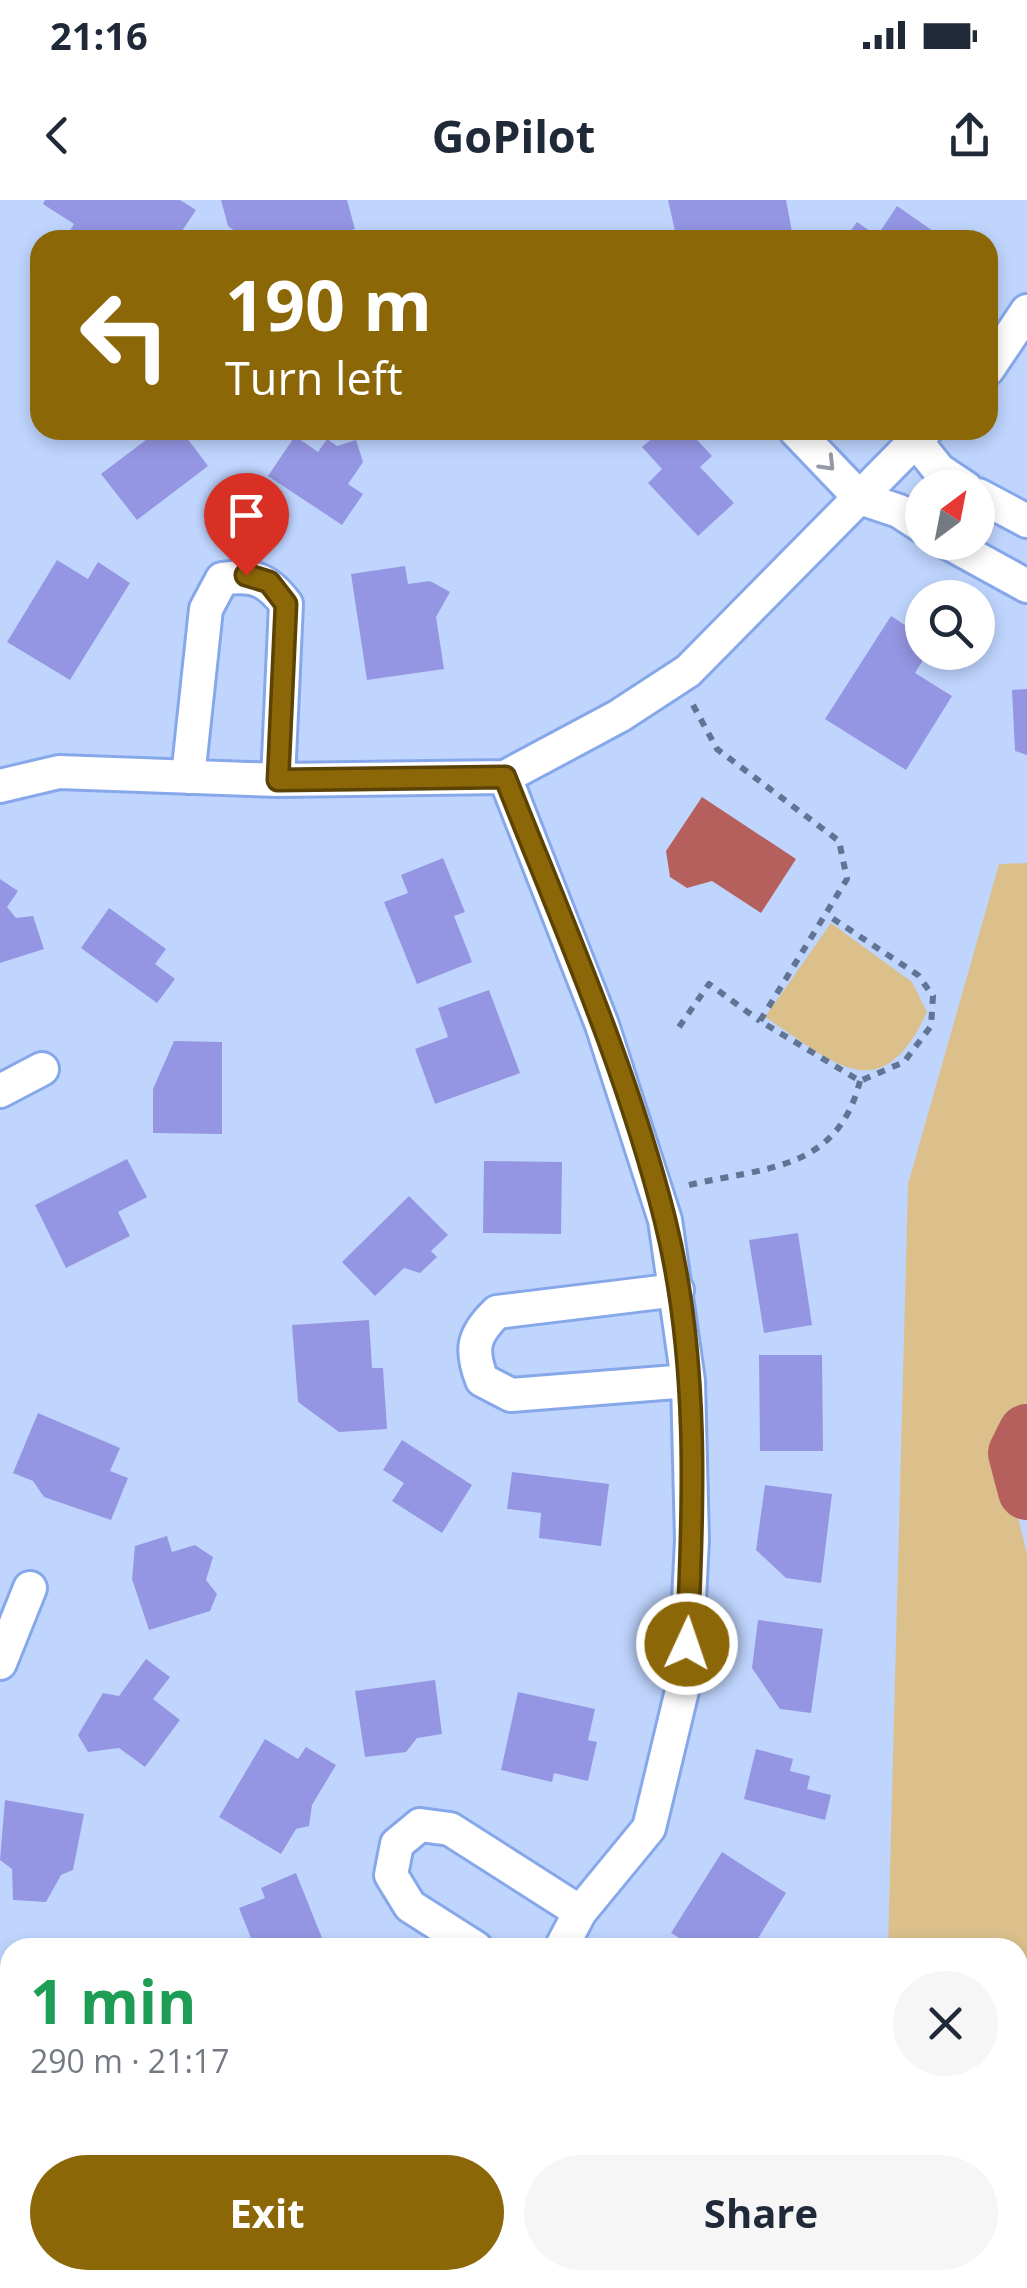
<!DOCTYPE html>
<html lang="en">
<head>
<meta charset="utf-8">
<style>
  body { margin:0; font-family:"Open Sans",sans-serif; background:#f6f6f7; color:#1f2937; height:100vh; display:flex; flex-direction:column; font-size:38px; white-space:nowrap }
  * { box-sizing:border-box; margin:0 }
  p { font-size:32px; color:#747a83 }
  .icon { flex:none; width:55px; height:55px; fill:none; stroke:currentColor; stroke-width:2; stroke-linecap:round; stroke-linejoin:round }
  .map { position:relative; flex:1; overflow:hidden }
  .drawer { position:absolute; left:0px; top:1738px; width:1028px; height:352px; display:flex; flex-direction:column; background:#fff; border-radius:30px 30px 0 0; box-shadow:0 5px 15px #0003 }
  .drawer>* { flex:none }
  .banner { position:absolute; left:30px; top:30px; width:968px; height:210px; border-radius:30px; box-shadow:0 5px 15px #0003; background:#8c6708; color:#fff; overflow:hidden }
  .needle { width:65px; rotate:32deg }
  .buttons { position:absolute; left:905px; top:270px; display:grid; gap:20px }
  .buttons a { display:grid; place-items:center; width:90px; height:90px; border-radius:50%; background:#fff; box-shadow:0 5px 15px #0003; font-size:50px }
  .pin { position:absolute; display:grid; place-items:center; width:85px; height:85px; color:#fff; margin:-102px -42px; border-radius:50% 50% 50% 0; rotate:-45deg; box-shadow:0 0 10px #0007 }
  .pin .icon { rotate:45deg }
  .me { position:absolute; width:110px; margin:-55px; rotate:3deg; stroke-linejoin:round; filter:drop-shadow(0 0 8px #0008) }
  .turn { display:flex; align-items:center; gap:35px; height:210px; padding:0 30px; font-size:45px }
  .turn .icon { width:130px; height:130px; stroke-width:2.5 }
  .turn b { display:block; font-size:70px; line-height:85px }
  .round { display:grid; place-items:center; flex:none; width:105px; height:105px; border-radius:52px; background:#f6f6f7 }
  .headline { display:flex; align-items:center; justify-content:space-between; height:170px; padding:0 30px }
  h1 { font-size:60px; font-weight:700; line-height:75px; color:#1e9e55 }
  .action { display:flex; gap:20px; margin-top:auto; padding:20px 30px }
  .action a { flex:1; height:115px; border-radius:60px; background:#8c6708; color:#fff; font-size:40px; font-weight:700; line-height:115px; text-align:center }
  .action a+a { background:#f6f6f7; color:#1f2937 }
  .status { display:flex; justify-content:space-between; align-items:center; height:70px; padding:0 50px; background:#fff; direction:ltr }
  .status svg { height:28px; fill:currentColor }
  header { display:flex; justify-content:space-between; align-items:center; height:130px; padding:0 30px; background:#fff; font-size:45px; font-weight:700 }
  .map>svg:first-child { display:block }
  .green { fill:#dbc08c }
  .water { fill:#b6605d }
  .lines { fill:none; stroke-linecap:round; stroke-linejoin:round }
  .river { stroke:#b6605d; stroke-width:58 }
  .building { fill:#9596e3 }
  .minor-casing { stroke:#86a8ea; stroke-width:38 }
  .path { stroke:#627494; stroke-width:6; stroke-dasharray:8 8; stroke-linecap:butt }
  .minor { stroke:#fff; stroke-width:32 }
  .oneway { stroke:#959ba6 }
  .route-casing { stroke:#5b4305; stroke-width:25 }
  .route { stroke:#8c6708; stroke-width:18 }
</style>
</head>
<body>
<div class="status"><b>21:16</b><svg viewBox="0 0 49 12"><path d="M0 12V9h3v3zM5 12V6h3v6zM10 12V3h3v9zM15 12V0h3v12zM26 1h20v11H26zM47 4h2v5h-2z"/></svg></div>
<header><svg class="icon" aria-label="back" viewBox="0 0 24 24"><path d="M15 5l-7 7 7 7"/></svg>GoPilot<svg class="icon" aria-label="share" viewBox="0 0 24 24"><path d="M12 15V3M7 8l5-5 5 5M5 13v7h14v-7"/></svg></header>
<div class="map">
<svg width="1027" height="2088" viewBox="0 0 1027 2088">
  <rect width="100%" height="100%" fill="#bfd5fe"/>
  <path class="green" d="M1027 663V1202C997 1263 1013 1292 1027 1355V2041L1018 2036V1748L888 1747 908 984 999 664Z
    M831 723 912 782 927 812C880 914 831 860 765 817Z"/>
  <path class="water" d="M702 597 796 659 761 713 712 681 687 688 670 677 666 651Z"/>
  <g class="lines">
    <path class="river" d="M1027 1233 1017 1253 1027 1291"/>
  </g>
  <path class="building" d="M45 0H180L196 10 176 40H64L74 24 43 4Z
    M221 0H347L355 29 314 40H247L228 26Z
    M668 0H786L793 37 677 40Z
    M897 6 946 40H844L857 22 877 36Z
    M159 230H181L208 266 137 320 101 274Z
    M662 230H688L712 256 700 267 734 303 698 336 648 283 662 269 642 247Z
    M295 236 318 252 327 239 337 246 356 240 363 262 348 284 363 294 342 325 268 276Z
    M57 360 88 379 98 362 130 383 70 480 7 442Z
    M405 366 408 384 430 381 450 392 436 417 444 469 367 480 351 374Z
    M891 416 922 436V452H928L915 473 952 496 906 570 825 519Z
    M1027 489V555L1015 551 1012 490Z
    M443 658 465 712 454 716 472 762 417 784 384 702 408 693 401 675Z
    M0 679 18 691 7 707 16 718 33 716 44 749 0 763Z
    M109 708 166 749 155 764 175 779 157 803 81 748Z
    M489 790 520 873 435 904 415 849 448 837 438 808Z
    M174 841 222 842V934L153 933V889Z
    M127 959 147 997 118 1012 130 1036 66 1068 35 1005Z
    M484 961 562 962 561 1034 483 1033Z
    M409 996 448 1035 431 1051 437 1057 420 1073 404 1068 375 1096 342 1062Z
    M798 1033 812 1125 764 1133 749 1040Z
    M369 1120 372 1168H383L387 1229 339 1232 298 1202 292 1125Z
    M759 1155H822L823 1251H760Z
    M38 1213 120 1248 110 1271 128 1278 111 1320 44 1297 33 1281 13 1273Z
    M402 1240 472 1285 442 1333 392 1301 404 1283 383 1270Z
    M512 1272 609 1284 601 1346 539 1338 541 1313 507 1309Z
    M765 1285 832 1294 821 1383 786 1378 756 1350Z
    M167 1336 172 1352 195 1345 213 1357 206 1380 217 1394 210 1411 149 1430 132 1379 135 1346Z
    M758 1420 823 1429 811 1513 780 1509 752 1468Z
    M146 1459 170 1477 153 1499 180 1520 145 1567 119 1548 88 1552 78 1535 103 1493 119 1496Z
    M435 1480 442 1534 417 1538 406 1552 365 1557 355 1491Z
    M518 1492 595 1509 588 1540 597 1542 588 1581 554 1573 552 1582 501 1570Z
    M265 1539 298 1559 306 1547 336 1565 312 1605 309 1626 296 1629 281 1654 219 1617Z
    M756 1549 793 1559 790 1571 810 1576 807 1589 831 1595 825 1620 744 1599Z
    M5 1600 84 1614 73 1670 61 1675 46 1702 13 1700 12 1669 0 1660Z
    M722 1652 786 1693 752 1748H695L671 1733Z
    M296 1673 326 1748H255L239 1708 265 1698 261 1688Z
    M323 2080H403L394 2088 375 2084 373 2088H340Z
    M682 2080H766L761 2088H695Z
    M795 2080H866L885 2088H791Z"/>
  <g class="lines">
    <defs>
      <path id="minor" d="M988 169 1027 111
        M795 230 860 298 899 311 922 326
        M907 230 939 270 966 288
        M978 295 1027 321
        M947 342 1027 386
        M188 577 206 409 222 379C253 374 267 379 286 404L278 580
        M505 577 602 825 665 1020 688 1181 692 1340 685 1478 649 1628 580 1712 561 1748
        M0 586 59 572 278 580 505 577 619 516 688 471 926 230
        M0 891 42 869
        M677 1090 497 1112C473 1135 470 1149 482 1180L511 1195 688 1181
        M0 1463 30 1388
        M476 1748 410 1706 391 1675 397 1644 420 1625 450 1629 580 1712
        M0 1901 10 1919
        M167 2080 180 2088
        M502 2088 504 2080"/>
    </defs>
    <use href="#minor" class="minor-casing"/>
    <path class="path" d="M693 505 717 549 839 641 847 679 760 821 860 881 904 862 931 826 933 796 918 775 826 714
      M679 827 709 784 760 821
      M689 985C766 967 837 971 860 881
      M1018 1909 1027 1910"/>
    <use href="#minor" class="minor"/>
  </g>
  <defs><path id="oneway-chevron" d="M-2-3.5L2.5 0L-2 3.5" fill="none" stroke-width="1.6" stroke-linecap="round" stroke-linejoin="round" transform="scale(2.5)"/></defs>
  <use class="oneway" href="#oneway-chevron" transform="translate(828 264) rotate(46)"/>
  <g class="lines">
    <defs>
      <path id="route" d="M246 375 269 382 286 404 278 580 505 577C562 722 627 868 665 1020 699 1156 694 1304 687 1444"/>
    </defs>
    <use href="#route" class="route-casing"/>
    <use href="#route" class="route"/>
  </g>
</svg>
<div class="buttons">
<a><svg class="needle" viewBox="-14 -14 28 28"><path d="M0-13l5 13h-10z" fill="#e53935"/><path d="M0 13l5-13h-10z" fill="#747a83"/></svg></a>
<a><svg class="icon" aria-label="search" viewBox="0 0 24 24"><circle cx="10" cy="10" r="6"/><path d="M15 15l6 6"/></svg></a>
</div>
<div class="pin" style="left:246px;top:375px;background:#d93025"><svg class="icon" aria-label="arrive" viewBox="0 0 24 24"><path d="M6 21V4h12l-3 4 3 4H6"/></svg></div>
<svg class="me" style="left:687px;top:1444px" viewBox="-20 -20 40 40"><circle r="17" fill="#8c6708" stroke="#fff" stroke-width="3"/><path d="M0-11L8 9 0 5-8 9z" fill="#fff"/></svg>
<div class="banner">
<div class="turn"><svg class="icon" aria-label="left" viewBox="0 0 24 24"><path d="M17 20v-9H6M10 6l-5 5 5 5"/></svg><div><b>190 m</b>Turn left</div></div>
</div>
<section class="drawer">
<div class="headline"><div><h1>1 min</h1><p>290 m · 21:17</p></div><a class="round"><svg class="icon" aria-label="close" viewBox="0 0 24 24"><path d="M6 6l12 12M18 6L6 18"/></svg></a></div>
<div class="action"><a>Exit</a><a>Share</a></div>
</section>
</div>
</body>
</html>
